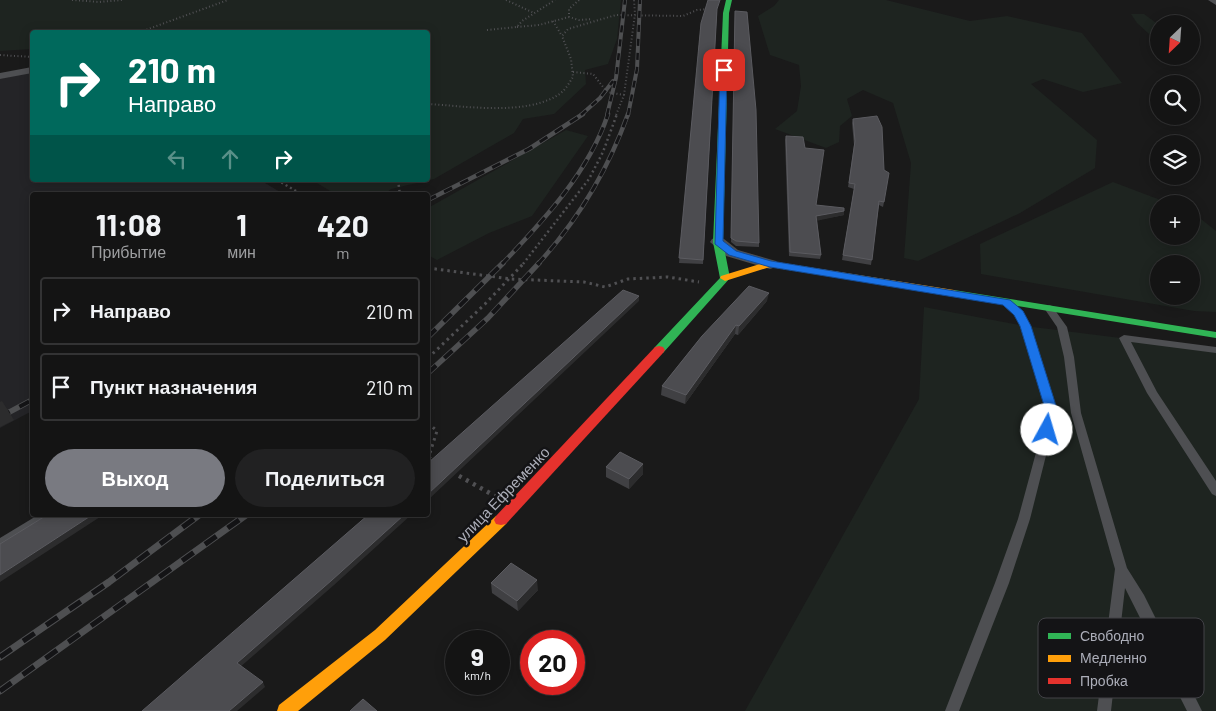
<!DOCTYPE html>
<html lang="ru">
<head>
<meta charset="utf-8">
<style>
  body { margin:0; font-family:Barlow,sans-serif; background:#212122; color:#f1f3f6; height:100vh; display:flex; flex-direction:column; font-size:19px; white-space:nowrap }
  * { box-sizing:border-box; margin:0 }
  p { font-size:16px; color:#9d9ea0 }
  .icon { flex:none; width:28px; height:28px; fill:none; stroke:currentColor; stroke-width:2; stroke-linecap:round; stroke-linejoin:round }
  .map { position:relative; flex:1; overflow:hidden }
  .side { position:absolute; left:30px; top:192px; width:400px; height:325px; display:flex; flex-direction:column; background:#141414; border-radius:5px; box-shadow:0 2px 12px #0003,0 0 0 1px #333334 }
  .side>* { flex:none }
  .banner { position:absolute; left:30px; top:30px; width:400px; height:152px; border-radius:5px; box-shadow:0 2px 12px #0003,0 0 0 1px #333334; background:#00695c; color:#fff; overflow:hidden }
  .needle { width:32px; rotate:205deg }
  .buttons { position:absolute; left:1150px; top:15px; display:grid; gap:10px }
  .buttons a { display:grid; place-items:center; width:50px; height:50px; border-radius:50%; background:#141414; box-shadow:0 2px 12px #0003,0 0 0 1px #333334; font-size:25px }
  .speed { position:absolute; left:445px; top:630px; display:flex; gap:10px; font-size:25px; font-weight:700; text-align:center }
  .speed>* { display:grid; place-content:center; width:65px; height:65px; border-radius:50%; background:#141414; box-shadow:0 2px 12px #0003,0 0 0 1px #333334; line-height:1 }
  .speed small { font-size:12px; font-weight:400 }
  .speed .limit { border:8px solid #d22; background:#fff; color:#111 }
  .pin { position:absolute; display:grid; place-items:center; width:42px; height:42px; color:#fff; margin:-21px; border-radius:10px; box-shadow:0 2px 8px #0006 }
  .me { position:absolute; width:55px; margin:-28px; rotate:6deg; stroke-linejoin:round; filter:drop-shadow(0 0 4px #0008) }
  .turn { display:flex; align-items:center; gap:18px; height:105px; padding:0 15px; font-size:22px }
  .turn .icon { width:65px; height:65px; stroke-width:2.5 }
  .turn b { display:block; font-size:35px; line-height:42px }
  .lanes { display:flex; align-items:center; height:48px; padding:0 15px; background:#0003; justify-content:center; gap:25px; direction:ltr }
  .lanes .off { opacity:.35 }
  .eta { display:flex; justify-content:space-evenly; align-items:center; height:85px; text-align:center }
  .eta b { font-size:30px; font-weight:700; line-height:35px }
  .primary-button { display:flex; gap:10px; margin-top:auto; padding:10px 15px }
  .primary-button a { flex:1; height:58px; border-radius:30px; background:#797a81; color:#fff; font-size:20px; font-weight:700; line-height:58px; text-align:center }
  .primary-button a+a { background:#212122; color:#f1f3f6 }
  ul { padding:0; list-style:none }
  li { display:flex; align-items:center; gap:15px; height:68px; margin:0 10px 8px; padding:0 5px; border:2px solid #333334; border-radius:5px }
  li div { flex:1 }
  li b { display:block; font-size:19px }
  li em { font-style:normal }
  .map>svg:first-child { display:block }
  .built { fill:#242427 }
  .green { fill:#1e2420; fill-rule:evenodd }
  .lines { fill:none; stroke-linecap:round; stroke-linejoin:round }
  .path-far3 { stroke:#505053; stroke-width:2; stroke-dasharray:1 2.5; stroke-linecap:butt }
  .path-far2 { stroke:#505053; stroke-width:2.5; stroke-dasharray:2 3; stroke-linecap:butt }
  .path-far1 { stroke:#505053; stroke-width:3; stroke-dasharray:2.5 4; stroke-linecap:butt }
  .path { stroke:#505053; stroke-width:4.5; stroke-dasharray:3 5; stroke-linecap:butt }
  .lane { fill:#4e4f52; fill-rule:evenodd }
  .street { fill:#4e4f52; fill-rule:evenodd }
  .fast { fill:#30b455; fill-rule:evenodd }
  .slow { fill:#ff9f0a; fill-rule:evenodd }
  .jam { fill:#e5322d; fill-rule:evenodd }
  .rail-far3-casing { stroke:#4e4f51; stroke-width:4 }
  .rail-far2-casing { stroke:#4e4f51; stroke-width:4.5 }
  .rail-far1-casing { stroke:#4e4f51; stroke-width:5.5 }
  .rail-casing { stroke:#4e4f51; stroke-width:7 }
  .rail-far3 { stroke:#141416; stroke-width:2.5; stroke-dasharray:7; stroke-linecap:butt }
  .rail-far2 { stroke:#141416; stroke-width:3; stroke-dasharray:9; stroke-linecap:butt }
  .rail-far1 { stroke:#141416; stroke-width:4; stroke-dasharray:11; stroke-linecap:butt }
  .rail { stroke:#141416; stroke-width:5; stroke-dasharray:14; stroke-linecap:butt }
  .wall { fill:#404043 }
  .shaded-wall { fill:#2c2c2d }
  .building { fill:#4c4c50; stroke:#5b5b60 }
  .route { fill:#1a73e8; stroke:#114b97 }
  .labels { text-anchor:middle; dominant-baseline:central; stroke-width:5; stroke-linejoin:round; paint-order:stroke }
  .street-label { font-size:15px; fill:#acaeb9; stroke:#141416 }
  .key { fill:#141416; stroke:#424247; stroke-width:1 }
  .key-label { font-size:14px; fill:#acaeb9 }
</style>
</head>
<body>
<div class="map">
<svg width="1216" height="711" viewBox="0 0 1216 711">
  <rect width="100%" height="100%" fill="#1a1a1a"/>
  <path class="built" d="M32 72V180H260L285 195H32V411L0 428V79Z"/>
  <path class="green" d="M0 0H621L617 39 608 64 585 70 586 84 554 114 523 119 514 133 434 179 391 189 383 195H337L312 180H428V32H32V49L0 51Z
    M779 0H886L970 21 1007 16 1082 33 1122 83 1083 92 1043 79 1031 84 1097 140 1095 168 1020 213 918 261 904 258 911 163 893 103 863 90 847 99 852 116 840 126 839 142 826 148 775 129 797 111 801 86 799 65 770 55 758 16 774 6Z
    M1131 14H1144L1159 25V43L1137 23Z
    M566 130 588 136 532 216 489 233 437 260 428 255V208Z
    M1113 182 1171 204H1159V236H1191V211L1216 231V312L1194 311 981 274 980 244ZM1159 264H1191V296H1159Z
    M924 307 1025 326 1216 350V711H745L919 399Z"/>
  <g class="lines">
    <path class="path-far3" d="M72 0 99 2 122 0
      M506 0 534 13
      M579 0 569 9V17L579 20 592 19
      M553 21 562 36
      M517 27 539 25 569 17
      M487 30 517 27 522 21 555 0
      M140 32 228 0
      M0 55 32 57
      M573 72 593 74 607 92 624 95 616 115
      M624 95 635 14 634 0
      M428 104C466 106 524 116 558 95 565 91 569 83 573 77L571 59 562 36 568 29 616 15 683 16 697 10 708 9"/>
    <path class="path-far2" d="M277 180 303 195
      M398 180 400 195
      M523 264 589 179 603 152 617 114"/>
    <path class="path-far1" d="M428 268 511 279 584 282 605 287 628 279 668 277 699 282
      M428 358 485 304 524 263
      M428 423 437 431 428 459"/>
    <path class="path" d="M428 457 433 462
      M452 472 495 496"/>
    <path class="lane" d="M1007 300 1022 311 1030 326 1057 412 1030 519 1009 583 959 711H945L995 583 1018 519 1047 412 1020 326 1015 314 1002 303Z
      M1049 305 1052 306 1067 327 1074 357 1081 413 1127 568 1144 595 1202 711H1187L1125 588 1111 711H1097L1115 569 1071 413 1064 357 1057 327 1044 308Z
      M1124 335 1216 347V353L1131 342 1157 392 1216 481V496L1212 494 1147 393 1119 338Z
      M38 515H54L52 518 0 549V538Z"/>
    <path class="street" d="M1208 0H1216V5Z
      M32 67V73L0 79V73Z
      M718 237 724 239 738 250 776 261 778 264 776 267 770 269 726 256 710 242 712 239Z"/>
    <path class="fast" d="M726 0H732L729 13 723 242 730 278 663 353H655L653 350 655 347 720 278 713 242 723 13Z
      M954 290 1216 332V338L950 295 949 293Z"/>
    <path class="slow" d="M770 261 954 290 959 293 954 296 770 267 725 281 720 278 721 276Z
      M501 515 506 516 508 520 506 524 385 640 298 711H277L279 705 375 630 496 516Z"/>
    <path class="jam" d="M659 346 663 347 665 350 663 353 506 524 501 525 496 524 494 520 496 516 655 347Z"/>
    <defs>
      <path id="rail-far3" d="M581 115 600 98 613 81
        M607 115 616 78 625 0
        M628 115 637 69 640 0"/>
      <path id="rail-far2" d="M428 200 529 149 583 114
        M502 264C543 221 589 172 608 114
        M538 264C578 220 608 170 628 114"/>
      <path id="rail-far1" d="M428 337 503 263
        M428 373 488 318 539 263
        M0 417 32 400"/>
      <path id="rail" d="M0 657 109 582 199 515
        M0 691 246 515"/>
    </defs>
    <use href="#rail-far3" class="rail-far3-casing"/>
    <use href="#rail-far2" class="rail-far2-casing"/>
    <use href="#rail-far1" class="rail-far1-casing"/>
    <use href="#rail" class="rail-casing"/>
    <use href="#rail-far3" class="rail-far3"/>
    <use href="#rail-far2" class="rail-far2"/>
    <use href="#rail-far1" class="rail-far1"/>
    <use href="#rail" class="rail"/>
  </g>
  <path class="wall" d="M717 12 703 264 679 263 701 23Z
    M735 15 759 243V247L736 246 731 242Z
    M853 119 884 202 883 207 879 205 871 265 842 260 854 189 848 187 854 145 852 123Z
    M786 136 805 148 816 205 844 211V215L817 220 821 255 820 259 789 256 785 140Z
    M767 301 738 335 735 334 685 404 661 395 662 386 702 336Z
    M643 464V474L629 489 606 477V467Z
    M491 583 538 590 518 611 492 593Z"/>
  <path class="shaded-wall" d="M844 211V215L816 221V216Z
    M769 293 767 301 738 335 739 326Z
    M639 296V301L428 500V494Z
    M736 325 735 334 685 404 686 395Z
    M2 401 14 420 0 427V402Z
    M643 464V474L629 489V479Z
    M92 515H103L0 582V575Z
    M404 515H411L334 585 239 668 237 663Z
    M537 580 538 590 518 611 517 601Z
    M263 682 265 687 237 711H229Z"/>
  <path class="building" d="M708 0H720L717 9 703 260 679 258 701 23Z
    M735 11 747 12 756 110 759 243 736 241 731 238Z
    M877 116 882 127 884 170 889 173 884 202 879 201 872 260 843 255 855 184 849 183 855 141 853 119Z
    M786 136 803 137 805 148 824 150 816 205 844 208V211L816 216 821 255 790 252Z
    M749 286 769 293 739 326 736 325 686 395 662 386 702 336Z
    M623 290 639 296 428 494V463Z
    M620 452 643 464 629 479 606 467Z
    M47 515H92L0 575V544Z
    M368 515H404L332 580 237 663 263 682 229 711H142Z
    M511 563 537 580 517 601 491 583Z
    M363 699 377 711H350Z"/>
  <path class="route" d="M724 68 727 70 723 241 736 251 771 261 1010 300 1023 311 1031 326 1058 412 1052 433 1047 434 1041 430 1046 412 1020 326 1014 315 1003 305 770 267 729 255 715 244 720 70Z"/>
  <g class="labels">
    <g class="street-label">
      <text transform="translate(503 494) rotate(-46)">улица Ефременко</text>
    </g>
  </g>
  <rect x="1038" y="618" width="166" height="80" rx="8" class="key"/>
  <rect x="1048" y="633" width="23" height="6" fill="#30b455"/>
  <rect x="1048" y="655" width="23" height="7" fill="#ff9f0a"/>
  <rect x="1048" y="678" width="23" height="6" fill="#e5322d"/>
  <g class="key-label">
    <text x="1080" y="641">Свободно</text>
    <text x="1080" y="663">Медленно</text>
    <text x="1080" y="686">Пробка</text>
  </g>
</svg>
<div class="buttons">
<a><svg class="needle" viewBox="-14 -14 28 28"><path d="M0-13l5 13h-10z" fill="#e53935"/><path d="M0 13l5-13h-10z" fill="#9d9ea0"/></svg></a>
<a><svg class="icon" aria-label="search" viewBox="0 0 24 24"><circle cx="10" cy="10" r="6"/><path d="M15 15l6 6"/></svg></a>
<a><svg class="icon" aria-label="layers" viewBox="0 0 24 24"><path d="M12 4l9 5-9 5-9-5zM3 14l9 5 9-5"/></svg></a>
<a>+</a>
<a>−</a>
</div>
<div class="speed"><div>9<small>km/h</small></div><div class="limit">20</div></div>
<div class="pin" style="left:724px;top:70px;background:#d93025"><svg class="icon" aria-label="arrive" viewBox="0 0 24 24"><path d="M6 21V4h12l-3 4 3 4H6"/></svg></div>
<svg class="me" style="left:1047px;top:430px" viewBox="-20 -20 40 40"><circle r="19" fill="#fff"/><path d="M0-13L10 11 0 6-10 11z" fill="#1a73e8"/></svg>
<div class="banner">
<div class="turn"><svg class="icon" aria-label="right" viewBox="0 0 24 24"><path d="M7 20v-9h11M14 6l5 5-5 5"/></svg><div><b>210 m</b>Направо</div></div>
<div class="lanes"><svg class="icon off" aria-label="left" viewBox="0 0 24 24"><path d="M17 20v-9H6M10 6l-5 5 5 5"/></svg><svg class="icon off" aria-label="ahead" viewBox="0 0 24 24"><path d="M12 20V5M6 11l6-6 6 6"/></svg><svg class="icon" aria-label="right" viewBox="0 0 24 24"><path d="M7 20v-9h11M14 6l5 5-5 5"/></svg></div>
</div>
<section class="side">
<div class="eta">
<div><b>11:08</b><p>Прибытие</p></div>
<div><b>1</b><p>мин</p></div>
<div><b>420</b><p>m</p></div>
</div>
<ul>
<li><svg class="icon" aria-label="right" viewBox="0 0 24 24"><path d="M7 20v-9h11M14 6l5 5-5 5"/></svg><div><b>Направо</b></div><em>210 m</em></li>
<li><svg class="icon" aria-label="arrive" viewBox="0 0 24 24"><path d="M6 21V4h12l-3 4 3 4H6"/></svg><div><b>Пункт назначения</b></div><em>210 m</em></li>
</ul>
<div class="primary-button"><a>Выход</a><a>Поделиться</a></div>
</section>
</div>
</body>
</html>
